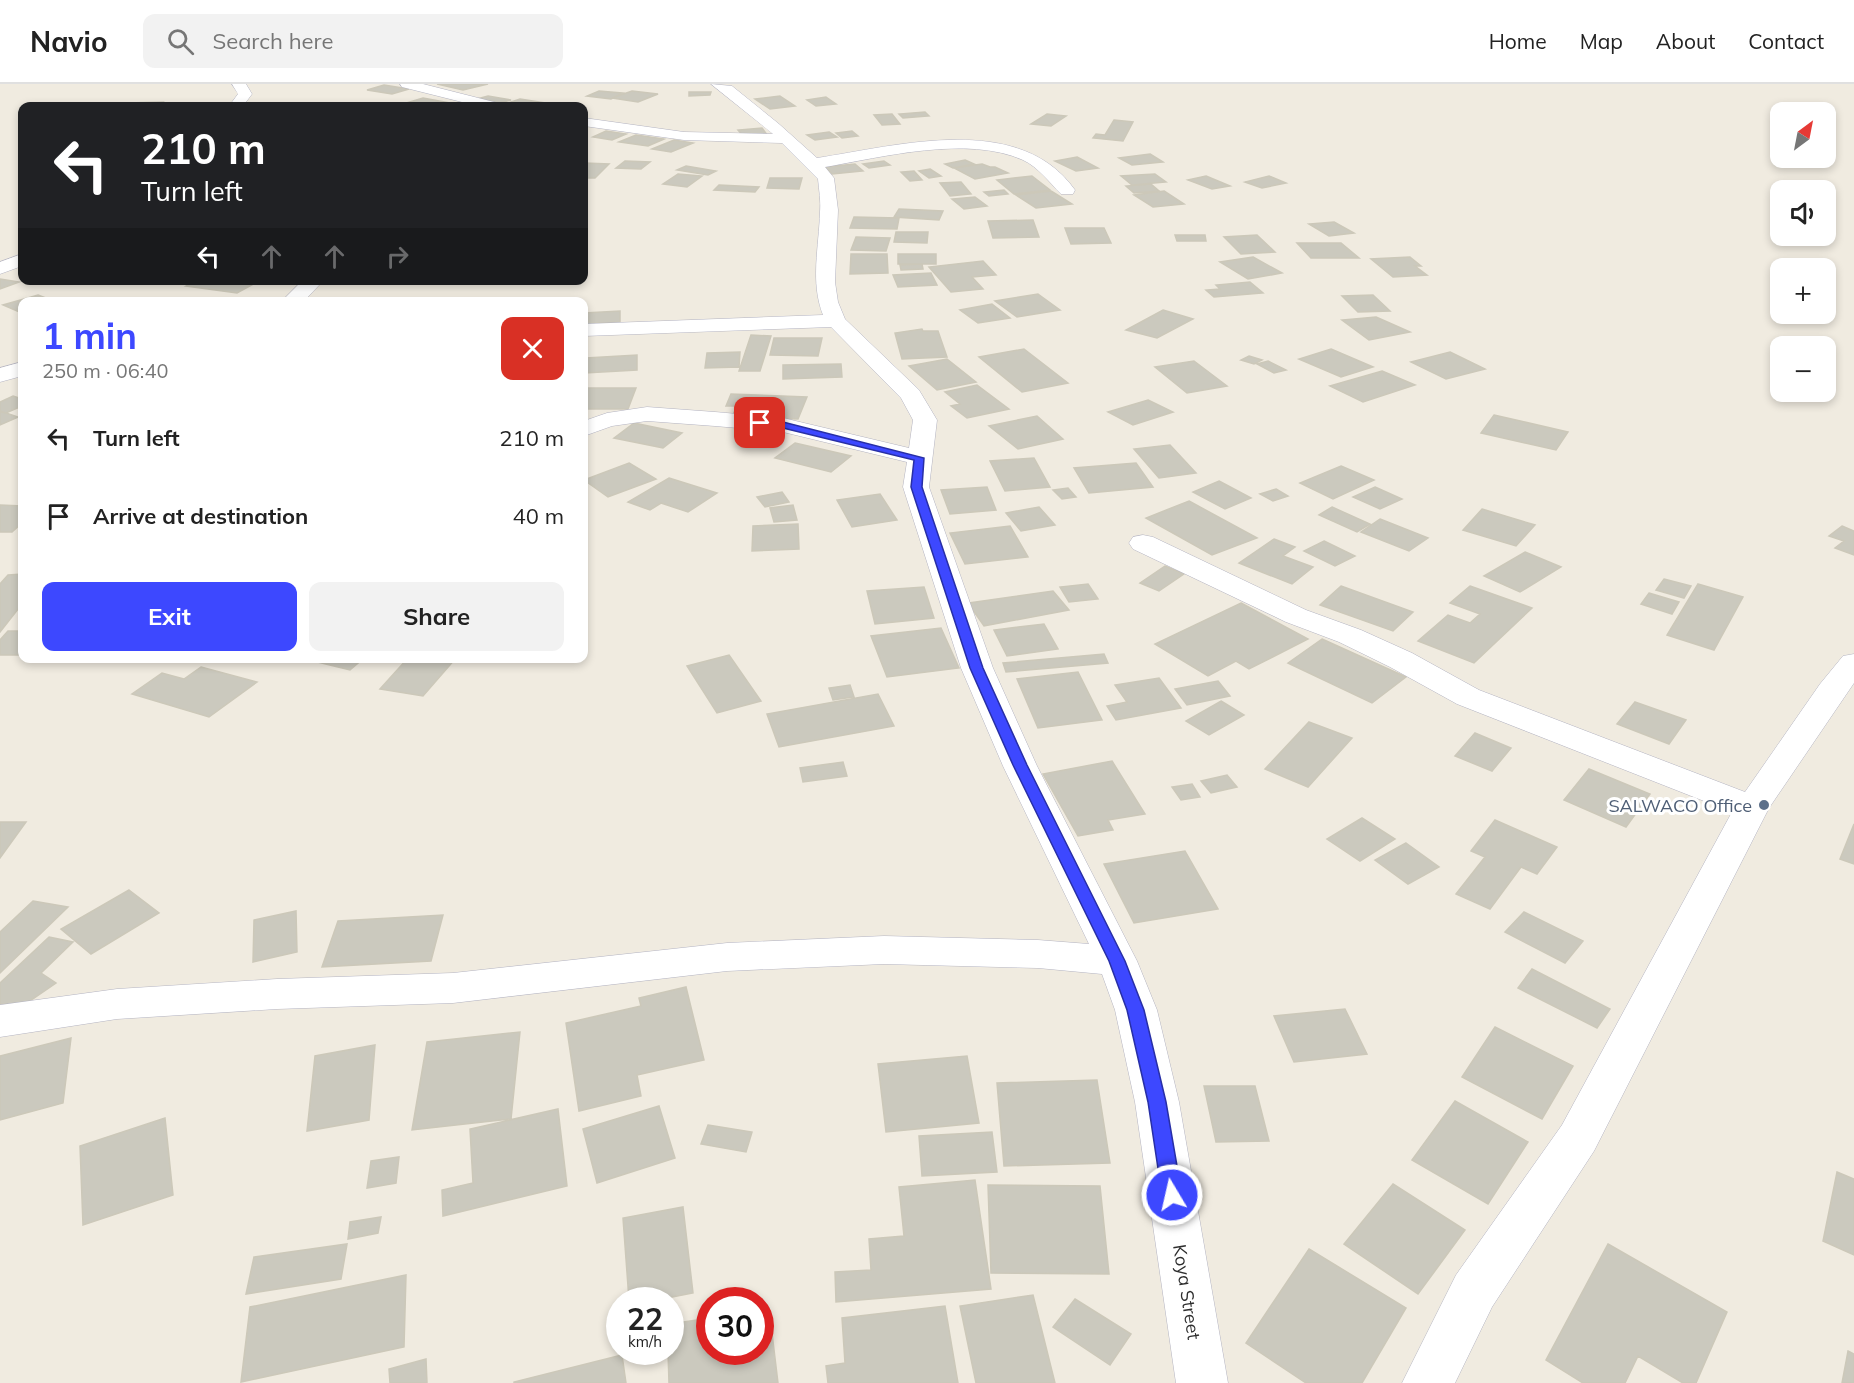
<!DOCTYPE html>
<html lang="en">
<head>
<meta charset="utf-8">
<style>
  body { margin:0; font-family:Mulish,sans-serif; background:#f2f2f2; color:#222; height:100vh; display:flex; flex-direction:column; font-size:22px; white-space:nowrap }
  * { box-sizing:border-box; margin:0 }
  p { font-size:20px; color:#767676 }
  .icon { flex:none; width:33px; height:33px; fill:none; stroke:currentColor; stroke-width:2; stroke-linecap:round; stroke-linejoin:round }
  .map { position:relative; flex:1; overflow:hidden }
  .side { position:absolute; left:18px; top:213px; width:570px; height:366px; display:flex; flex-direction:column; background:#fff; border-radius:12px; box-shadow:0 3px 9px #0003 }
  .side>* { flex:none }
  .top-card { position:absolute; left:18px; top:18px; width:570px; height:183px; border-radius:12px; box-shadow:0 3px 9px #0003; background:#202124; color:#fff; overflow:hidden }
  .needle { width:39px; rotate:32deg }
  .controls { position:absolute; left:1770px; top:18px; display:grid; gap:12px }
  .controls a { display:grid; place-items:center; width:66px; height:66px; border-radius:12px; background:#fff; box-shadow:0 3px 9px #0003; font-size:30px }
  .speed { position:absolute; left:606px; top:1203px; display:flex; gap:12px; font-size:30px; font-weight:700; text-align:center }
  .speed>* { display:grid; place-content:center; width:78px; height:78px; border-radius:50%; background:#fff; box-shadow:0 3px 9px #0003; line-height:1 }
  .speed small { font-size:15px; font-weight:400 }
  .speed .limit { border:9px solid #d22; background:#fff; color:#111 }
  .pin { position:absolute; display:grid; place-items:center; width:51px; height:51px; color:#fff; margin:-26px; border-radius:12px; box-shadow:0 3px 9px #0006 }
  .me { position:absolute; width:66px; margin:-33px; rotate:351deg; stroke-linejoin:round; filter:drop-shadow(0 0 4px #0008) }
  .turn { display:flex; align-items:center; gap:21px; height:126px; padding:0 24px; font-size:27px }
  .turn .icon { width:78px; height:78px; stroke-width:2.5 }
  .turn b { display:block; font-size:42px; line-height:51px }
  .lanes { display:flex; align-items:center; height:57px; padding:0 24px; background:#0003; justify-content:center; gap:30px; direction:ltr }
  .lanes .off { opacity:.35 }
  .round { display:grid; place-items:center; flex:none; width:63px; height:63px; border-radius:12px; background:#f2f2f2 }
  .overview { display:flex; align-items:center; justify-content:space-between; height:102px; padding:0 24px }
  h1 { font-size:36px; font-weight:700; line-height:45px; color:#3d48ff }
  .button { display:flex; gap:12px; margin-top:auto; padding:12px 24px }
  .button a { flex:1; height:69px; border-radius:12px; background:#3d48ff; color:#fff; font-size:24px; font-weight:700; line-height:69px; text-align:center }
  .button a+a { background:#f2f2f2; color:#222 }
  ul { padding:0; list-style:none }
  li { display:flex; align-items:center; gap:18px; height:78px; padding:0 24px }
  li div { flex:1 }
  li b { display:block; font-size:22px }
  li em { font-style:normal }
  header { display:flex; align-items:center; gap:36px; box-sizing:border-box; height:84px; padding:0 30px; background:#fff; border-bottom:2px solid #e0e0e0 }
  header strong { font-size:28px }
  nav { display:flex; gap:33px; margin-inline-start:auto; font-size:21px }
  .search { width:420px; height:54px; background:#f2f2f2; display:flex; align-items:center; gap:15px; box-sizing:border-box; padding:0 21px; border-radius:12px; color:#767676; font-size:22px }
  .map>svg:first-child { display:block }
  .building { fill:#cbc9be; stroke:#ccc8b9; stroke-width:1.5 }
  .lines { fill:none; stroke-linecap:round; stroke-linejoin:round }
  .minor-casing { stroke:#b4b4c2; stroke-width:1 }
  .minor { fill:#fff; fill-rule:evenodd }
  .route { fill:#3d48ff; stroke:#282fa6; stroke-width:1.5 }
  .service-dot { fill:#5c6f8a; stroke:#fff; stroke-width:2 }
  .labels { text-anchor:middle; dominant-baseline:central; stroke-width:6; stroke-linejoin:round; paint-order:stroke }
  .service-label { font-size:18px; fill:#4e5e75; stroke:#fff; text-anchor:end }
  .street-label { font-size:18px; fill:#2e2e2e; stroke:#fff }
</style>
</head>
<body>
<header>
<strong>Navio</strong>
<div class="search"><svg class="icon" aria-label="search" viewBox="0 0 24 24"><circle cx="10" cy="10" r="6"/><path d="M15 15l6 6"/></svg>Search here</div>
<nav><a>Home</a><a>Map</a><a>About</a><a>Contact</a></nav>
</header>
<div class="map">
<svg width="1854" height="1299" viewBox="0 0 1854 1299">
  <rect width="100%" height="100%" fill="#f0ebe0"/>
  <path class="building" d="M437 0H488L463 6Z
    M384 1 409 5 392 10 367 6Z
    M599 7 623 9 611 15 587 12Z
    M632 7 658 10 638 18 612 14Z
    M689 8H711L710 11 689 12Z
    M488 12 511 16 496 20 473 16Z
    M780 12 795 22 770 25 755 15Z
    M826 13 836 20 816 22 807 16Z
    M423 14 450 19 439 22 403 20Z
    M520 15 552 20 544 22 502 21Z
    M163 18 159 22H124L127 19Z
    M925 28 929 32 903 34 899 30Z
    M892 30 900 40 882 41 874 31Z
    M1047 30 1066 32 1051 42 1031 40Z
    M1114 36 1133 38 1123 57 1093 54 1096 50 1105 51Z
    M762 44 768 52 745 54 738 46Z
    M606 47 626 50 612 56 593 53Z
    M852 47 858 52 842 54 836 49Z
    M829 48 837 53 815 56 807 51Z
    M636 51 664 55 648 62 619 58Z
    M674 56 693 59 671 68 652 65Z
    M1150 70 1163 78 1132 81 1119 74Z
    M1077 73 1098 84 1076 87 1055 77Z
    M965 76 974 80 953 84 945 80Z
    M625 77 650 78 641 85 616 84Z
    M884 77 890 81 869 84 863 80Z
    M584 79 609 80 595 94H584Z
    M855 80 863 87 832 90 824 83Z
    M982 80 990 83H995L1008 89 975 95 954 84Z
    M686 82 716 87 708 91 677 86Z
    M930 85 941 92 929 94 919 87Z
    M914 87 922 96 910 97 901 88Z
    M678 90 702 92 687 103 663 100Z
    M1155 90 1166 98 1132 101 1121 92Z
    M1032 92 1050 106 1014 110 997 96Z
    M1206 92 1230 102 1212 105 1188 96Z
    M1269 92 1286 99 1262 104 1245 98Z
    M770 94H802L799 105 767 104Z
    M961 98 971 110 950 112 940 99Z
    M1151 100 1159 107 1134 109 1126 102Z
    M719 101 759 103 755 108 714 106Z
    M1004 106 1008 110 989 112 984 108Z
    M1051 107 1072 120 1036 124 1016 111Z
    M1164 107 1184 120 1153 123 1134 111Z
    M975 113 987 122 964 125 952 115Z
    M899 125 943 127 939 136 894 133Z
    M854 133 899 134 897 145 850 144Z
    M1033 136 1039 153 993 154 988 137Z
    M1334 138 1354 149 1329 152 1309 140Z
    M1065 144H1104L1111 159 1071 160Z
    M896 148H928L927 159 894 158Z
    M1175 151H1205L1206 157H1177Z
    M1257 151 1275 168 1241 170 1224 153Z
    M856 153 890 154 886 167 851 166Z
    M1297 159H1341L1359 174H1311Z
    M851 170H887L888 189 850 190Z
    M898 170H936V180H898Z
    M1253 173 1282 189 1248 195 1220 178Z
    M1410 173 1421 182H1415L1427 191 1393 193 1371 175Z
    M983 177 996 191 972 193 983 205 951 208 929 183Z
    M922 180 923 185 901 186 900 181Z
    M931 189 937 201 898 203 893 191Z
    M0 195 19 198 0 205Z
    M197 196 212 197 261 196 237 209 186 202Z
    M1250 198 1263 209 1214 213 1206 206 1220 205 1216 201Z
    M1038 210 1060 226 1017 233 995 217Z
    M38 211 56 218H22V229L3 221Z
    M1373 211 1390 227 1358 228 1342 212Z
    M992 220 1010 234 978 239 960 226Z
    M1163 226 1193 235 1157 254 1126 246Z
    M620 227V238L584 240V229Z
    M1376 233 1410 248 1369 256 1342 236Z
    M922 245 923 247H938L947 273 902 275 895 249Z
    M751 251 771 252 760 287H739Z
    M774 254H822L818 272 770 271Z
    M1024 265 1068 299 1022 308 979 273Z
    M1331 265 1373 283 1341 293 1299 275Z
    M740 268 739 283 705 284 707 269Z
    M1450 268 1485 285 1446 295 1411 278Z
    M637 271V286L585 289 586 274Z
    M1249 272 1262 276 1254 280 1241 276Z
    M947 275 976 298 937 306 909 282Z
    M1194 277 1227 302 1187 309 1155 283Z
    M1268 277 1286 286 1274 289 1257 280Z
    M841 280 842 293 783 295V281Z
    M1382 287 1415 301 1363 318 1330 302Z
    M977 301 1009 325 967 334 951 322 960 320 945 308Z
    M585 304H636L628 325H584Z
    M731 310 807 313 798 335 732 333 737 322H726Z
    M13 312 22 315V322L6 329 0 327V318Z
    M1148 316 1173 328 1133 341 1108 328Z
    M0 328 6 329 18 333 0 341Z
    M1494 331 1568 348 1556 366 1481 349Z
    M1037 332 1063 355 1018 365 989 342Z
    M634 339 682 349 663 364 614 354Z
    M795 359 851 372 831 388 775 374Z
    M1170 361 1196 389 1159 394 1134 365Z
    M1034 374 1050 403 1005 407 990 377Z
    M629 379 656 395 608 413 584 396Z
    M1136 379 1153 403 1089 409 1074 384Z
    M1341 382 1374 396 1333 415 1300 399Z
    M669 394 717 409 688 428 661 419 650 426 628 418Z
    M1219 397 1251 414 1225 425 1193 408Z
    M987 403 996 426 950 430 941 406Z
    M1375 403 1402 415 1380 425 1353 413Z
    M1068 404 1076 413 1062 415 1053 406Z
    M1276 405 1288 412 1273 417 1260 410Z
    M782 408 789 418 765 423 757 413Z
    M880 410 897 436 852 443 837 416Z
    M1189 417 1257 454 1212 471 1146 434Z
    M0 421 22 422V439L12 448H0Z
    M793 421 797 436 774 438 770 424Z
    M1039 423 1055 441 1021 447 1006 429Z
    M1332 423 1370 440 1357 448 1319 431Z
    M1482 425 1535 441 1516 462 1463 446Z
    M1380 435 1428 454 1409 467 1361 448Z
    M798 440 799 465 752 467 753 442Z
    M1010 442 1028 473 965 480 950 449Z
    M1842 442 1854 447V471L1835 464 1844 457 1829 452Z
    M1274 455 1295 463 1283 472 1313 483 1292 500 1239 479Z
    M1324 457 1355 472 1335 482 1304 467Z
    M1525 468 1561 483 1520 508 1484 492Z
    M1165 482 1184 490 1159 507 1140 499Z
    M22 490V520L0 548V500L8 491Z
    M1664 495 1691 502 1684 514 1656 506Z
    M1088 500 1098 515 1069 518 1060 503Z
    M1698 500 1743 513 1714 566 1667 551Z
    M1341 502 1413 528 1393 547 1320 521Z
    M1470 502 1532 524 1474 579 1418 557 1448 531 1470 539 1480 530 1450 519Z
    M924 503 934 534 875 540 867 507Z
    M1053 507 1069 526 984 542 968 519Z
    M1649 509 1679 518 1672 530 1641 520Z
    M1241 519 1308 555 1249 585 1236 577 1208 592 1155 560Z
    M1044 540 1058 565 1007 572 994 546Z
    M941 544 959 584 887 593 871 552Z
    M8 547H22V571H0V556Z
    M1322 555 1406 593 1372 619 1288 579Z
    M1104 570 1108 579 1006 588 1003 579Z
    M729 571 761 617 717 629 687 582Z
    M301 574H364L350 586Z
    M408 574H456L423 612 380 605Z
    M201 583 257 598 209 633 132 610 162 589 184 595Z
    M1078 588 1102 636 1038 644 1017 595Z
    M1159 594 1181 624 1116 636 1107 622 1127 618 1115 601Z
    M1218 597 1230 612 1187 621 1175 605Z
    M850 601 854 613 833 616 829 604Z
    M878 610 894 642 779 663 767 630Z
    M1221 617 1244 631 1209 651 1186 637Z
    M1635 618 1686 636 1669 660 1617 640Z
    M1309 638 1352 654 1308 703 1265 685Z
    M1475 649 1511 664 1492 687 1455 672Z
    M1112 677 1145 730 1108 736 1113 746 1078 752 1043 690Z
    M843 678 847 692 803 698 800 684Z
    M1589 685 1650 710 1626 743 1564 716Z
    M1227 691 1237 703 1211 709 1201 697Z
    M1192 700 1200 713 1181 716 1172 703Z
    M1362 734 1395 755 1360 777 1327 755Z
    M1495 736 1557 763 1537 790 1521 783 1490 825 1456 810 1485 773 1471 767Z
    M0 738H26L0 774Z
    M1854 740V780L1840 775Z
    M1406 759 1439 783 1408 800 1375 776Z
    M1185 767 1218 825 1134 839 1104 780Z
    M129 806 159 829 91 870 61 845Z
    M33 817 68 823 0 889V848Z
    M296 827 297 868 253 878 254 836Z
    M1524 828 1583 857 1565 879 1505 848Z
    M443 831 431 877 322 883 338 837Z
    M49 853 73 858 41 889 56 899 24 921 0 920V899Z
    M1532 885 1610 925 1597 944 1518 904Z
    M686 903 704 976 637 991 641 1012 579 1027 566 939 641 922 639 914Z
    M1345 925 1367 970 1294 978 1274 932Z
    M1495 943 1573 982 1542 1035 1462 993Z
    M520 948 511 1035 412 1046 427 958Z
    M71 954 63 1019 0 1036V972Z
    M375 961 369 1036 307 1047 315 972Z
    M967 972 979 1039 886 1048 878 980Z
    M1097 996 1110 1079 1004 1082 997 999Z
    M1204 1002H1255L1269 1057 1216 1058Z
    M1455 1017 1528 1058 1488 1120 1412 1076Z
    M659 1022 675 1074 597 1099 583 1045Z
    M558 1025 567 1102 443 1132 442 1106 473 1099 470 1045Z
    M165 1034 173 1111 83 1141 80 1062Z
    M708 1041 752 1048 746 1068 701 1060Z
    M992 1048 997 1088 922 1092 919 1052Z
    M399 1073 396 1099 367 1104 371 1077Z
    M1837 1088 1854 1095V1171L1823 1157Z
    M975 1096 991 1205 836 1218 835 1188 871 1186 869 1155 904 1152 899 1103Z
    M1393 1100 1465 1146 1418 1210 1344 1160Z
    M988 1101 1100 1102 1109 1190 991 1189Z
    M683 1123 693 1209 657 1216H629L623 1134Z
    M381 1133 378 1149 348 1155 350 1138Z
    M347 1160 341 1195 246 1210 254 1173Z
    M1608 1160 1727 1228 1696 1299H1683L1638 1272 1625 1299H1583L1546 1276Z
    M1309 1165 1406 1224 1362 1299H1306L1246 1259Z
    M406 1191 404 1263 241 1298 250 1223Z
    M1033 1211 1055 1299H976L960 1222Z
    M1075 1215 1131 1250 1110 1281 1053 1243Z
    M945 1222 958 1299H828L826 1282 845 1279 842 1234Z
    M769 1224 778 1299H669L668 1268H670V1240L710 1234V1268H760V1225Z
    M1848 1267 1854 1270V1299H1842Z
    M622 1271 626 1299H514V1298Z
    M426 1275 427 1299H390L389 1285Z"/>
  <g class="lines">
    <defs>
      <path id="minor" d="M232 0H246L252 10 243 22H229L238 10Z
        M400 0H423L498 19 500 22H478L402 3Z
        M711 0 732 2 779 40 817 74C897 62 1019 27 1075 106L1073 110H1061C1049 98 1038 83 1023 76 967 51 883 73 825 83L834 94 838 126 835 198 838 218 845 235 919 306 937 336 929 403 993 584 1037 682 1137 877 1157 926 1179 1018 1228 1299H1176L1135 1018 1115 926 1102 890 1038 884 884 880 727 887 453 919 277 925 117 935 0 953V921L117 905 277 895 453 889 727 859 884 852 1038 856 1089 860 1003 682 961 584 903 403 907 378 783 348 715 342 647 337 612 342 584 352V337L607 329 647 323 715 328 783 334 909 364 913 336 901 314 831 243 584 252V240L823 231C810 198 819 163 820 128 821 117 819 106 818 95L782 59 684 56 584 42V34L684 48 773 50Z
        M22 170V182L0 190V178Z
        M303 196H324L303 218H281Z
        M22 278V292L0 298V284Z
        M1143 451 1153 453 1306 526 1361 546 1412 569 1479 606 1745 708 1820 600 1843 572 1854 570V599L1769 724 1594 1067 1492 1223 1455 1299H1402L1456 1191 1562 1041 1732 728 1457 620 1390 583 1339 558 1286 538 1133 465 1129 459 1133 453Z"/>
    </defs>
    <use href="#minor" class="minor-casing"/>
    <use href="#minor" class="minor"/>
  </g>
  <path class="route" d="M760 336 783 338 924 374 922 403 983 584 1027 681 1125 877 1144 926 1166 1018 1182 1111 1179 1117 1172 1120 1165 1117 1162 1111 1148 1018 1127 926 1109 877 1013 681 970 584 911 403 914 376 783 344 757 341V337Z"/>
  <circle class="service-dot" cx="1764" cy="721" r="6"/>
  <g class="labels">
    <g class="service-label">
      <text x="1752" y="721">SALWACO Office</text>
    </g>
    <g class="street-label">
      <text transform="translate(1187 1208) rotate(81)">Koya Street</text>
    </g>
  </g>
</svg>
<div class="controls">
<a><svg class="needle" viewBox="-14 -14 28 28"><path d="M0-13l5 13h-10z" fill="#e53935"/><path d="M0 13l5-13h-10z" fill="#767676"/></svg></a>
<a><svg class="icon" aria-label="sound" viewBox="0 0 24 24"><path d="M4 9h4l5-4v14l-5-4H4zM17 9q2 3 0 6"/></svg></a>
<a>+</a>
<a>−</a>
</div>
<div class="speed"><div>22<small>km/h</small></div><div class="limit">30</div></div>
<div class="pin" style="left:760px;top:339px;background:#d93025"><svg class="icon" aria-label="arrive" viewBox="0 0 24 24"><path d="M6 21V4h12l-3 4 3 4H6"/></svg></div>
<svg class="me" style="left:1172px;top:1111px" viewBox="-20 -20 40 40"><circle r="17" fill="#3d48ff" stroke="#fff" stroke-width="3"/><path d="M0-11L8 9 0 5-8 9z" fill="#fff"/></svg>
<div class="top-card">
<div class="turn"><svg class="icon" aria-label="left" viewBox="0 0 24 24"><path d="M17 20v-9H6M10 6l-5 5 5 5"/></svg><div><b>210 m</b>Turn left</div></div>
<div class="lanes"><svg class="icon" aria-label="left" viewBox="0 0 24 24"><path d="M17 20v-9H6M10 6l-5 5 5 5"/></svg><svg class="icon off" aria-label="ahead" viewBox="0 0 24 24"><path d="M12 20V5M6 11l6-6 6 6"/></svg><svg class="icon off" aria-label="ahead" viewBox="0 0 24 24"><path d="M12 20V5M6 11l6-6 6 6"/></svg><svg class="icon off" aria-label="right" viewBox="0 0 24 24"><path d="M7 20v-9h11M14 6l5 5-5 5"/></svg></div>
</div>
<section class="side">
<div class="overview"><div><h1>1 min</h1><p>250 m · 06:40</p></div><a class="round" style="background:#d93025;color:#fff"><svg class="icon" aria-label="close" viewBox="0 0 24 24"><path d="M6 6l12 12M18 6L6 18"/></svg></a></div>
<ul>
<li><svg class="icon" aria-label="left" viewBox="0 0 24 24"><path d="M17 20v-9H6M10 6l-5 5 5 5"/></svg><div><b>Turn left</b></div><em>210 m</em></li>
<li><svg class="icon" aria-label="arrive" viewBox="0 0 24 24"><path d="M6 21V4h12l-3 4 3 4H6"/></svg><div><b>Arrive at destination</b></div><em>40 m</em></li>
</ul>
<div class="button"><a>Exit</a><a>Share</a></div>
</section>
</div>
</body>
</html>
